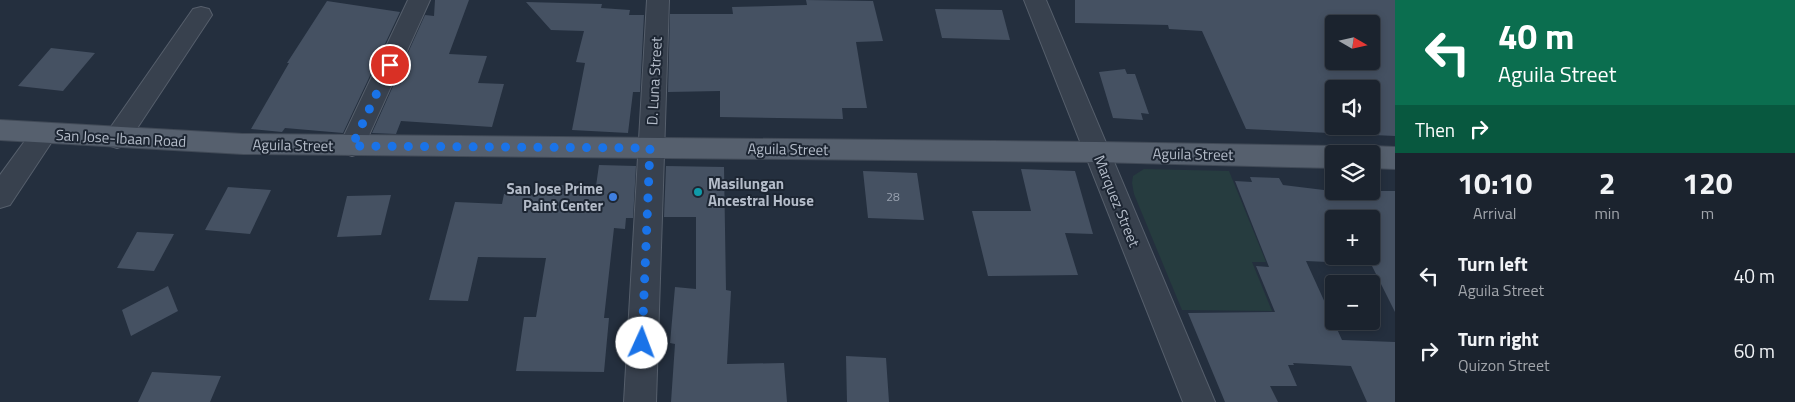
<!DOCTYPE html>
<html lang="en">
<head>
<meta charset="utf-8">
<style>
  body { margin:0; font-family:"Titillium Web",sans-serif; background:#242b36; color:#f1f3f6; height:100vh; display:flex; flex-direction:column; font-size:19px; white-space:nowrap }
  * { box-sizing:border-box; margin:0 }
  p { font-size:16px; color:#a0a4aa }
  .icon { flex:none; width:28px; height:28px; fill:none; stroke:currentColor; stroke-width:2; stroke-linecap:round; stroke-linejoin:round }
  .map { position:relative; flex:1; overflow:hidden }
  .panel { display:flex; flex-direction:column; background:#1b232e; width:400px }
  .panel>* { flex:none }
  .hud { background:#0b6e4f; color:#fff; overflow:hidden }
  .needle { width:32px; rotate:99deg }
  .controls { position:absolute; left:1325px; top:15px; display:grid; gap:10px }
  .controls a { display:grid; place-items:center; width:55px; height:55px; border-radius:5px; background:#1b232e; box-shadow:0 2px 8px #0003,0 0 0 1px #39404a; font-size:25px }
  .pin { position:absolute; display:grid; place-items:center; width:42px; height:42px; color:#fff; margin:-21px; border:2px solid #fff; border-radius:50%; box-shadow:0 1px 5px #0007 }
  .me { position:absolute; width:55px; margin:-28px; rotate:2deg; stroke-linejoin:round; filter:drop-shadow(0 0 4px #0008) }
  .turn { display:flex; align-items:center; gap:18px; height:105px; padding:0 20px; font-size:22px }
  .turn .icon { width:65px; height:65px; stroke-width:2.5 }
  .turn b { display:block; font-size:35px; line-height:42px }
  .then { display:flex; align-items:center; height:48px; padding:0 20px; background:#0003; gap:10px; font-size:19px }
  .eta { display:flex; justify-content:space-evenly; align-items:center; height:85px; text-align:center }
  .eta b { font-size:30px; font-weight:700; line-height:35px }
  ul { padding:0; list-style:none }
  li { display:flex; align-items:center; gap:15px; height:75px; padding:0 20px }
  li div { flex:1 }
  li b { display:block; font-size:19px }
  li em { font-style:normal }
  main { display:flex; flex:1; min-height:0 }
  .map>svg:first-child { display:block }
  .green { fill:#263c3f }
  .building { fill:#455162; fill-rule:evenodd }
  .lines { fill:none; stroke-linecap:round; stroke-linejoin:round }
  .minor-casing { stroke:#565f6c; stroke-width:2 }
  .major-casing { stroke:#414a57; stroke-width:2 }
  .minor { fill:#38414e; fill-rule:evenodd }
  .major { fill:#56606e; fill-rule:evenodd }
  .route { stroke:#1a73e8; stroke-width:9; stroke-dasharray:0 16.2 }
  .culture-dot { fill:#0f9aa8; stroke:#1d2633; stroke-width:2 }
  .shop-dot { fill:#3f7fe0; stroke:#1d2633; stroke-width:2 }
  .labels { text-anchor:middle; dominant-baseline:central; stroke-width:4; stroke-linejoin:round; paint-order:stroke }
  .number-label { font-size:12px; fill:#98a1af }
  .street-label { font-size:15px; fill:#b4bcc9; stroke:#1d2633 }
  .poi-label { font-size:15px; font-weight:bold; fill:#b4bcc9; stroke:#1d2633; text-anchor:start }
</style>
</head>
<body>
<main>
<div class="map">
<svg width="1395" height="402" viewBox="0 0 1395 402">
  <rect width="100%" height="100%" fill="#242f3e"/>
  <path class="green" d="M1144 169 1229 171 1266 262H1252L1272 311 1182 310 1134 194 1132 183 1133 176Z"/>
  <path class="building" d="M435 0H469L449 54 487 56 478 83 504 84 492 127 401 121 396 134 372 133 425 15 434 16Z
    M806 0 873 1 883 41 856 42 867 108H842L843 119 720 117V91L668 92 670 14H733L732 7 807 5Z
    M1075 0H1395V136L1246 129 1202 31 1169 29 1168 25 1075 23ZM1334 24H1371V61H1334ZM1334 89H1371V126H1334Z
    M327 1 400 12 343 133 285 128 282 132 251 129 289 63H287Z
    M526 2 602 4 601 8 630 10 629 15H644L640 92H633L628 133 572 130 585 63 576 62 584 31 551 30Z
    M935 9 1002 10 1010 40 942 38Z
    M51 48 95 53 63 91 18 86Z
    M1125 69 1127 74H1135L1149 114 1141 113 1143 120 1113 118 1099 72Z
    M599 165 636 166 633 218H626L625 229 614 228 604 318H609L604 372 516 371 524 317H536L546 258 478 257 468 301 429 300 455 202 502 204 504 194 550 195 552 185 596 186Z
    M666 166 724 167 726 290 731 291 727 364 784 363 787 402H671L675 344 670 343 675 287 696 289V217H664Z
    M1021 169 1075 171 1093 234 1065 233 1078 275 988 276 972 211H1031Z
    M863 171 917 173 924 220 868 218Z
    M1250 177 1279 178 1283 185 1332 191H1395V312L1371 264 1306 261 1342 340 1395 342V402H1367L1351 366 1293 363 1294 365H1288L1297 386H1270L1278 402H1225L1188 313 1275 312 1256 266 1269 267 1235 181 1252 182ZM1334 219H1371V256H1334Z
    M228 187 271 190 250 234 205 230Z
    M391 195 381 235 337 237 347 196Z
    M137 232 174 234 154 271 117 268Z
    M168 286 178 311 131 336 122 310Z
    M846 356 886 358 889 402H847Z
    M152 372 221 376 210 402H138Z"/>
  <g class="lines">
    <defs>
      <path id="minor" d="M408 0H430L361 153 352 156 343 153 339 146Z
        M647 0H669L656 402H624Z
        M1024 0H1046L1215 402H1183Z
        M201 7 209 9 212 15 126 145 117 148 108 145 104 138 108 131 193 9Z
        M44 124 53 127 57 134 10 205 0 208V175L35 127Z"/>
      <path id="major" d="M0 120 243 134 1097 142 1334 146 1343 150 1346 154H1334V168L1097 162 243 154 0 140Z
        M1371 146 1395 147V169L1371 168V154H1359L1362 150Z"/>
    </defs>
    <use href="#minor" class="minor-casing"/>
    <use href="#major" class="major-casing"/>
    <use href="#minor" class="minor"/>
    <use href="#major" class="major"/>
  </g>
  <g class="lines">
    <path class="route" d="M390 65 352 146 650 148 642 343"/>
  </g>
  <circle class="culture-dot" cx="698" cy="192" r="5"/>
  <circle class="shop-dot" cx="613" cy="197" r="5"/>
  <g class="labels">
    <g class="number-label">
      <text x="893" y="196">28</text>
    </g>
    <g class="street-label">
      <text transform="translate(654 81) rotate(-87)">D. Luna Street</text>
      <text transform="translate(121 138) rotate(3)">San Jose-Ibaan Road</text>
      <text transform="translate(293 145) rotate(1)">Aguila Street</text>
      <text transform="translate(788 149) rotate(1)">Aguila Street</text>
      <text transform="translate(1193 154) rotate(1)">Aguila Street</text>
      <text transform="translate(1117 201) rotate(68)">Marquez Street</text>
    </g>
    <g class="poi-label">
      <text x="708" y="183">Masilungan<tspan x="708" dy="17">Ancestral House</tspan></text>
      <text x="603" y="188" text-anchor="end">San Jose Prime<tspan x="603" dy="17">Paint Center</tspan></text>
    </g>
  </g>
</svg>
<div class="controls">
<a><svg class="needle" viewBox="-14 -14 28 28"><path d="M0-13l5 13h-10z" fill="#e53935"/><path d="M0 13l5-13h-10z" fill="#a0a4aa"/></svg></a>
<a><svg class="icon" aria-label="sound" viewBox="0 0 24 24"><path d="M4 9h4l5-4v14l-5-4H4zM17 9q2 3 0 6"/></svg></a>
<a><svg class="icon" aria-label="layers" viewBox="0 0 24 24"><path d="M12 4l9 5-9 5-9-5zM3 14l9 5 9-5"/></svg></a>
<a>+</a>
<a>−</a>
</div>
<div class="pin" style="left:390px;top:65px;background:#d93025"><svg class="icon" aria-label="arrive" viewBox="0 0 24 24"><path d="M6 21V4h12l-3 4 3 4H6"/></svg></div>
<svg class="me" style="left:642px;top:343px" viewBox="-20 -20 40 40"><circle r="19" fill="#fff"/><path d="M0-13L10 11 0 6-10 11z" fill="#1a73e8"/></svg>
</div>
<section class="panel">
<div class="hud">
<div class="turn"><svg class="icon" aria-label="left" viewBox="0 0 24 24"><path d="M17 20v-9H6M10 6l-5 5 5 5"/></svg><div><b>40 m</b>Aguila Street</div></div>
<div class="then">Then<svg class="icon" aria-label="right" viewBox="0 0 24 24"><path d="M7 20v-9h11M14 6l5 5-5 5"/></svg></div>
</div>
<div class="eta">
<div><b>10:10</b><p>Arrival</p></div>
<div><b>2</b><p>min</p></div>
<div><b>120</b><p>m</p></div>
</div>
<ul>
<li><svg class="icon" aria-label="left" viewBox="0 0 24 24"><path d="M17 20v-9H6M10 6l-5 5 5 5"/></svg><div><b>Turn left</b><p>Aguila Street</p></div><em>40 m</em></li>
<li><svg class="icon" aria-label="right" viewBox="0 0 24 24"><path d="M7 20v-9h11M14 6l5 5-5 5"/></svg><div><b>Turn right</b><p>Quizon Street</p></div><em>60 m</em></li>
</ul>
</section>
</main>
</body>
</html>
